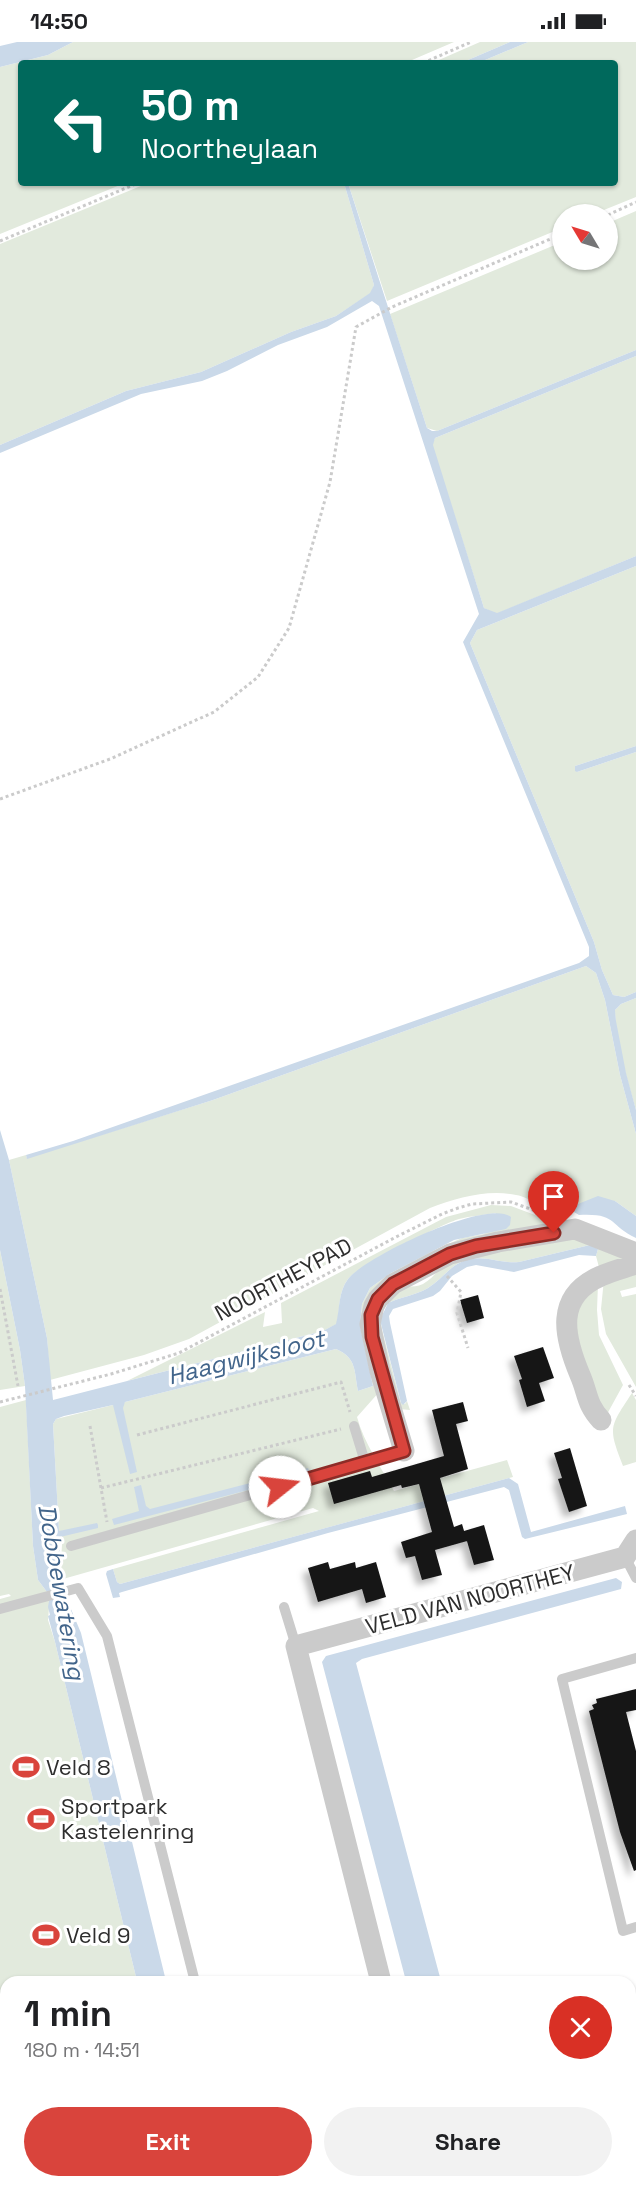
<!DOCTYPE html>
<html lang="en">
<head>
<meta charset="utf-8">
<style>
  body { margin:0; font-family:"Space Grotesk",sans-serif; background:#f2f2f2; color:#202124; height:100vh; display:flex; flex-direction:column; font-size:22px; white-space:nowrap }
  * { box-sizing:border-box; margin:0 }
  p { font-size:20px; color:#757577 }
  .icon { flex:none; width:33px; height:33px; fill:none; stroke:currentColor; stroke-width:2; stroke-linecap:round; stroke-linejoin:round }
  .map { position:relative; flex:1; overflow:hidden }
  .panel { position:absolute; left:0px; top:1934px; width:636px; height:212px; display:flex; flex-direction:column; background:#fff; border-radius:18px 18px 0 0; box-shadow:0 2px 4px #0004 }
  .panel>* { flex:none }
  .hud { position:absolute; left:18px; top:18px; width:600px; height:126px; border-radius:6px; box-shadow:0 2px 4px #0004; background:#00695c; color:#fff; overflow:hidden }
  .needle { width:39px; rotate:308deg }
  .buttons { position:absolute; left:552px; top:162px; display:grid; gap:12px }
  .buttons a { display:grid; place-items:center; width:66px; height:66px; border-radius:50%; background:#fff; box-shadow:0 2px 4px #0004; font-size:30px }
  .pin { position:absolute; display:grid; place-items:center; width:51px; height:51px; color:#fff; margin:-62px -26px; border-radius:50% 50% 50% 0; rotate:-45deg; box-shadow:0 0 6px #0007 }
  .pin .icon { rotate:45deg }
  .me { position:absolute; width:66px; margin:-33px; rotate:74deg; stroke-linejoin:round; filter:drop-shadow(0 0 4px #0008) }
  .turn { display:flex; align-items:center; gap:21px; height:126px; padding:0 24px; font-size:27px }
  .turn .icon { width:78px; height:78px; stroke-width:2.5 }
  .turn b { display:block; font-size:42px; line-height:51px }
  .round { display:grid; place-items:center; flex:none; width:63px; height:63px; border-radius:32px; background:#f2f2f2 }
  .head { display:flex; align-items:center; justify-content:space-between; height:102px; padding:0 24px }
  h1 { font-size:36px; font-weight:800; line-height:45px }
  .cta { display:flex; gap:12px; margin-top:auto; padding:12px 24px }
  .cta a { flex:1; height:69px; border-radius:36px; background:#d9443c; color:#fff; font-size:24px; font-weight:800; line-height:69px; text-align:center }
  .cta a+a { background:#f2f2f2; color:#202124 }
  .status { display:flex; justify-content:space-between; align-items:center; height:42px; padding:0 30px; background:#fff; direction:ltr }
  .status svg { height:16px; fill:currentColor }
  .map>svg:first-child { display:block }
  .green { fill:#e2eadd }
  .water { fill:#cad9e9 }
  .building { fill:#151515; filter:url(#shadow) }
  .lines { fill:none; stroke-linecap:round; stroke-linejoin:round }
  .path { stroke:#cbcbcb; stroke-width:3; stroke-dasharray:3 3; stroke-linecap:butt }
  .lane { stroke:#cbcbcb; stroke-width:10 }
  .street { stroke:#cbcbcb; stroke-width:21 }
  .route-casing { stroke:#8d2c27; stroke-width:15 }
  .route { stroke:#d9443c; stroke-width:10 }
  .labels { text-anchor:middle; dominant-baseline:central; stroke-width:6; stroke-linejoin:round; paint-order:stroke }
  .street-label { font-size:22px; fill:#2e2e2e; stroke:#fff }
  .poi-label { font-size:22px; fill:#2e2e2e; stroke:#fff; text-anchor:start }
  .water-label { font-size:24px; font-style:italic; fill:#42658b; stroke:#fff }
</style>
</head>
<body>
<div class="status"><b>14:50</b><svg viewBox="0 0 49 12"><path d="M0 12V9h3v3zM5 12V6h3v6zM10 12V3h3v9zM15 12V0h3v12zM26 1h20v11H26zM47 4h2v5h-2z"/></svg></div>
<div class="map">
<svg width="636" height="2144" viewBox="0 0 636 2144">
  <defs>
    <filter id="shadow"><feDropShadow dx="-5.5" dy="5.5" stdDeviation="3" flood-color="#0004"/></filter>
  </defs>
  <rect width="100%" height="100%" fill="#fff"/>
  <path class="green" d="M73 0H454L405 21H21V141H125L0 192V25L48 13Z
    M480 0H510L461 21H432Z
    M528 0H636V155L594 172H562V186L387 259 348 141H615V21H478Z
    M148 141H344L374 243 371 251 336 274 291 290 201 330 126 349 0 403V202Z
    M636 169V308L437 389 427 386 390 272 562 200V218H608V181Z
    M636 314V514L496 572 484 566 432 403 435 396Z
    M636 524V704L575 724 577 730 636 710V950L624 955 613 953 602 928 594 900 470 601 477 588Z
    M586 924 596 931 605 958 620 1033 636 1092V1174L615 1159 578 1162 574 1170C562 1167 549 1165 538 1161 531 1159 524 1154 516 1153 487 1147 457 1156 430 1166L189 1297 144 1313 50 1338 47 1296 9 1118 26 1113 27 1116 213 1058Z
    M636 956V1068C627 1036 616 1002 615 968L621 962Z
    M491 1163 511 1164 543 1176 545 1180 543 1183 504 1194 372 1256 380 1349 357 1375C364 1401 381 1425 394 1449L507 1418 513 1435 120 1542 117 1540 113 1527 319 1469 313 1466 63 1537C59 1521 63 1506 62 1490H59L53 1382 56 1377 113 1363 115 1365 123 1363 125 1360 336 1307C357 1316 354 1329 358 1349L373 1344 360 1284 362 1262 370 1246 391 1231 426 1212 462 1196 484 1192 496 1171C484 1173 471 1174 459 1177 442 1182 357 1225 348 1237 338 1250 340 1267 337 1282L323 1289 127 1339 265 1270 263 1285 282 1281 281 1261 446 1175Z
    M573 1194 601 1199 635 1214 634 1217 600 1229 596 1214 598 1207 590 1203 519 1220C502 1222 487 1214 471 1217 452 1220 444 1236 428 1246 416 1253 401 1255 388 1261 381 1269 380 1278 382 1288L401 1361 405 1362 407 1359 410 1368 399 1367 394 1361C387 1336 369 1295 376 1271 379 1260 389 1247 400 1245 408 1244 415 1246 423 1242 434 1236 440 1224 451 1218 476 1202 542 1198 573 1194Z
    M0 1208 20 1308 25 1344 0 1348Z
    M636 1226V1245L620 1249 622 1255 636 1252V1345L606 1292 601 1267 604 1237Z
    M598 1242 597 1268 599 1293 623 1343 606 1374 576 1314V1259Z
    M632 1351 636 1358V1420L623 1424C608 1385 609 1386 632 1351Z
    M26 1358 33 1504 38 1538 50 1554 48 1578 55 1600 137 1939 6 1940V2139H184L186 2144H0V1557L11 1554 9 1552 0 1554V1365Z"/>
  <path class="water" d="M17 0H73L48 13 0 25V4Z
    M510 0H528L478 21H461Z
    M344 141H348L427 386 432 389H437L636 308V314L435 396 433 403 484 566 497 571 636 514V524L477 588 470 601 594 900 602 928 613 953 624 955 636 950V956L621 962 615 968 616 979 626 1031 636 1068V1092L620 1033 605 958 596 931 586 924 213 1058 27 1117 26 1113 73 1099 579 921 589 914V905L463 600 479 572 379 264 372 259 327 285 278 303 227 329 202 339 141 352 0 411V403L126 349 201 330 291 290 336 274 370 251 374 243Z
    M636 704V710L577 730 575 729V724Z
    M0 1088 9 1118 47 1296 53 1358 323 1289 336 1282C340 1267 338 1250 348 1237 365 1215 487 1156 511 1175L510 1183 506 1187 454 1198 391 1231 370 1246 362 1262 360 1284 373 1344 358 1349C354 1329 357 1316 336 1307L125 1360 123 1366 137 1430 130 1432 113 1363 64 1374 56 1377 53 1382 59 1489 97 1481 98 1483V1486L60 1495 59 1524 63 1548 81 1591 166 1939H137L55 1600 48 1574 50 1573 48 1565 50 1554 38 1538 33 1504 25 1344 20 1308 0 1208Z
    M598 1154 615 1159 636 1174V1196C608 1183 618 1171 579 1173L574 1170 578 1162Z
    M590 1203 598 1207 596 1214 579 1213 514 1230 476 1223 467 1225 452 1234 440 1249 433 1254 393 1267 389 1274 390 1281 407 1359 403 1363 401 1361 380 1278 388 1261C401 1255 416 1253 428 1246 444 1236 452 1220 471 1217 487 1214 502 1222 519 1220Z
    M308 1426 310 1432 114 1483 112 1477 139 1469 134 1445 141 1443 146 1464 150 1467Z
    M509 1436 518 1442 531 1490 625 1464 627 1472 525 1497 522 1495 509 1448 504 1445 328 1491 122 1550 119 1551 120 1555 113 1556 106 1532 107 1529 113 1527 117 1540 120 1542Z
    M616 1536 622 1540 621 1547 362 1617 356 1621 441 1939H406L322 1620 326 1614Z
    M184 2139H215L216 2144H186Z"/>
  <path class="building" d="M478 1253 484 1276 467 1281 460 1258Z
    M543 1305 554 1336 539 1341 545 1359 527 1365 519 1338 522 1337 514 1314Z
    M463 1360 468 1379 456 1382 468 1427 440 1436 454 1485 462 1482 467 1499 435 1508 442 1533 422 1538 415 1514 406 1516 401 1500 432 1490 419 1442 402 1446 401 1443 334 1462 328 1441 370 1429 372 1435 444 1414 432 1368Z
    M570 1406 587 1464 569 1470 558 1437 562 1436 554 1411Z
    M484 1483 494 1518 474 1523 464 1489Z
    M328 1520 330 1527 355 1520 356 1526 376 1520 386 1555 366 1561 362 1547 318 1560 308 1526Z
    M636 1647V1668L626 1670 636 1709V1828L634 1829 620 1790 589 1669 594 1667 592 1663 597 1661 596 1657Z"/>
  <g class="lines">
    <path class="path" d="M423 21 471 0
      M608 173 636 160
      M0 199 138 141
      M0 757 110 717 214 670 258 635 289 586 330 440 356 285 392 265 562 192
      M447 1234 461 1250 457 1271 468 1306
      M0 1247 18 1344
      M629 1343 636 1354
      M0 1360 111 1332 179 1311 396 1195 442 1172 458 1166 472 1162 511 1160 544 1172
      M90 1384 107 1480
      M137 1393 341 1340 350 1370
      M101 1446 341 1387"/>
    <path class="lane" d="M354 1384 365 1420
      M71 1504 404 1409
      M625 1515 636 1536
      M284 1565 296 1604
      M0 1567 78 1546 107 1594 195 1940
      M636 1616 562 1637 623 1889 636 1885
      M630 2106 636 2093
      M246 2139 247 2144
      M573 2144 599 2139"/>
    <path class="street" d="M601 1378C586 1362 588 1351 580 1333 564 1295 554 1254 601 1234 612 1229 624 1226 636 1222
      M404 1409 380 1329 370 1282 374 1264 378 1257 393 1242 450 1212 498 1200 575 1187 636 1211
      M381 1940 296 1604 625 1515 636 1498
      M617 2139 618 2144"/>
  </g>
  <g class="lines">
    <defs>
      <path id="route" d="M280 1445 404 1409 372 1295 371 1273 378 1257 393 1242 450 1212 476 1204 554 1191"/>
    </defs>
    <use href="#route" class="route-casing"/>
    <use href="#route" class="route"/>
  </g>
  <defs>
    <symbol id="stadium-bare" viewBox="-9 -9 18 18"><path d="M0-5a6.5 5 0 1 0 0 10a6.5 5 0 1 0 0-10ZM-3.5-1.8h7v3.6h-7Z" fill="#d9443c" stroke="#fff" stroke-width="2.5" paint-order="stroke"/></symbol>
  </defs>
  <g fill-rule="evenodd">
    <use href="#stadium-bare" x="7" y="1706" width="38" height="38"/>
    <use href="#stadium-bare" x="22" y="1758" width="38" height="38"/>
    <use href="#stadium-bare" x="27" y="1874" width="38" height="38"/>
  </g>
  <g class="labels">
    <g class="street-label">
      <text transform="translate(283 1237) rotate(-28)">NOORTHEYPAD</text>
      <text transform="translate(470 1557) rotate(-15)">VELD VAN NOORTHEY</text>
    </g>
    <g class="poi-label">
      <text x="46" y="1725">Veld 8</text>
      <text x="61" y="1764">Sportpark<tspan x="61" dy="25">Kastelenring</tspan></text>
      <text x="66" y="1893">Veld 9</text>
    </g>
    <g class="water-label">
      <text transform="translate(246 1315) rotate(-14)">Haagwijksloot</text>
      <text transform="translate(62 1550) rotate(80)">Dobbewatering</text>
    </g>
  </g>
</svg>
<div class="buttons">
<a><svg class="needle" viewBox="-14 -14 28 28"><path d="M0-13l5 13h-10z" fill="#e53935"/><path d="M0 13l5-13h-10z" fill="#757577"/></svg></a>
</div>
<div class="pin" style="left:554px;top:1191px;background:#d93025"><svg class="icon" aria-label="arrive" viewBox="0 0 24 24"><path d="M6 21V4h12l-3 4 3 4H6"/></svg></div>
<svg class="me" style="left:280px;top:1445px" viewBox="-20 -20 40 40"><circle r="19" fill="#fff"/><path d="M0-13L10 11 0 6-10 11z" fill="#d9443c"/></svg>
<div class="hud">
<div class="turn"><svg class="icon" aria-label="left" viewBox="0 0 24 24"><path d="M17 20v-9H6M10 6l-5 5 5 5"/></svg><div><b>50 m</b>Noortheylaan</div></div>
</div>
<section class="panel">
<div class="head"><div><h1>1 min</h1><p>180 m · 14:51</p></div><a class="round" style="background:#d93025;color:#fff"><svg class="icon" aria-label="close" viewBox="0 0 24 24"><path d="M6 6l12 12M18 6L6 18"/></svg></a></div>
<div class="cta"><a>Exit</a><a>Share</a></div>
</section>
</div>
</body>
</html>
